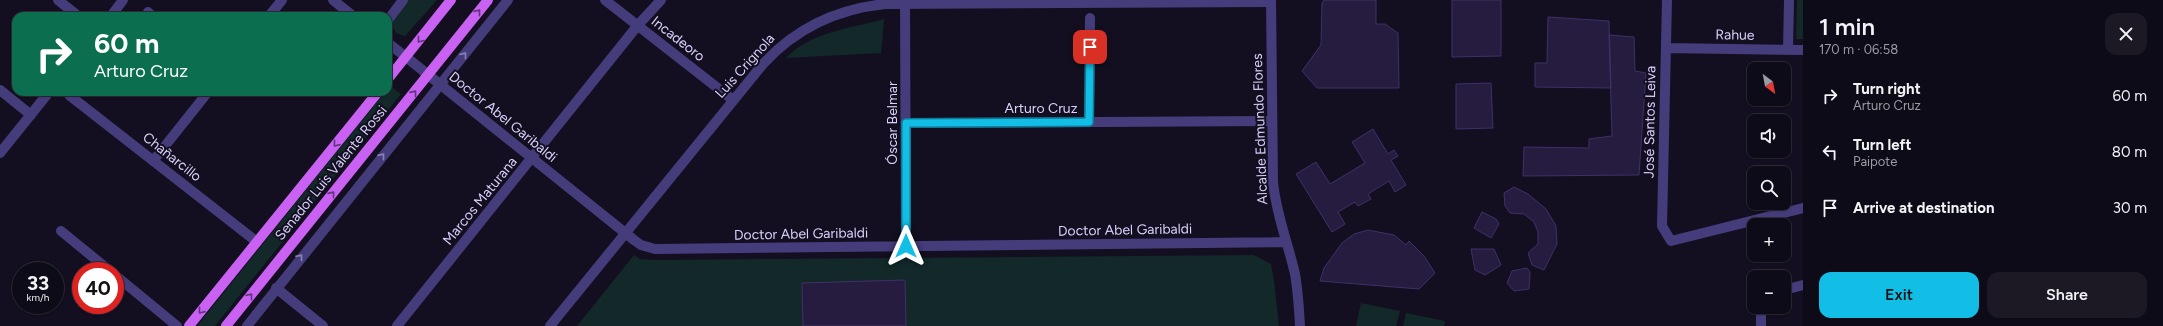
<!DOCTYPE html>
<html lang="en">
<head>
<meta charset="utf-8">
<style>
  body { margin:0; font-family:Figtree,sans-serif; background:#1c1925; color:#f1f3f6; height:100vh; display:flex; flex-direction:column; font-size:15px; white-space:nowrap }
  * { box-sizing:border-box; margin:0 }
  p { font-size:13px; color:#9b9ba2 }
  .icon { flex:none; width:22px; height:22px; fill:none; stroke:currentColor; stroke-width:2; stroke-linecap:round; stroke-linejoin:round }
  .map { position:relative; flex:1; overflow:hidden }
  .side { display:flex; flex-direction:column; background:#0e0b18; width:360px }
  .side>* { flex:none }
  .banner { position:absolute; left:12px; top:12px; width:380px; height:84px; border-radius:12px; box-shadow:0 1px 3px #0004,0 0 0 1px #2e2b37; background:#0b6e4f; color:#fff; overflow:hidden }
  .needle { width:26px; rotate:148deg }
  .tools { position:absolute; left:1747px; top:62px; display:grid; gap:8px }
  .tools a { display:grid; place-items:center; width:44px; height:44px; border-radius:8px; background:#0e0b18; box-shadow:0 1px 3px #0004,0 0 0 1px #2e2b37; font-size:20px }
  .speed { position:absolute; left:12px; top:262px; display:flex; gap:8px; font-size:20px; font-weight:700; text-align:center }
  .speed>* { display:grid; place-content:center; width:52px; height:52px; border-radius:50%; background:#0e0b18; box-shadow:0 1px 3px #0004,0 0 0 1px #2e2b37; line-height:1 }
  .speed small { font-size:10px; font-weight:400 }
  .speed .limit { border:6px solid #d22; background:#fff; color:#111 }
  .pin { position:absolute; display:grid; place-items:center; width:34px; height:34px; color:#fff; margin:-17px; border-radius:8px; box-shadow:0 2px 6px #0006 }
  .me { position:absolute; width:44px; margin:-22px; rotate:0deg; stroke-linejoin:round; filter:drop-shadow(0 0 3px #0008) }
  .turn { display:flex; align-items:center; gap:14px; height:84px; padding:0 16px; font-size:18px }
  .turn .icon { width:52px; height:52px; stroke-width:2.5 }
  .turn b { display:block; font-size:28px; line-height:34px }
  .round { display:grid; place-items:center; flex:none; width:42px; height:42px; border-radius:12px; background:#1c1925 }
  .overview { display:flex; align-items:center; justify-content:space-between; height:68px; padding:0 16px }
  h1 { font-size:24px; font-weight:600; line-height:30px }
  .primary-button { display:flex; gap:8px; margin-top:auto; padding:8px 16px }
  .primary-button a { flex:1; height:46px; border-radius:12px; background:#12bee6; color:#111; font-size:16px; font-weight:600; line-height:46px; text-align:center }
  .primary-button a+a { background:#1c1925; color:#f1f3f6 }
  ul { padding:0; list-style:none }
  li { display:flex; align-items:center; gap:12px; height:56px; padding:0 16px }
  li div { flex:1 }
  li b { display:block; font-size:15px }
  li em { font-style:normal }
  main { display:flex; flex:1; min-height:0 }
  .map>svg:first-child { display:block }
  .green { fill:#122829 }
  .building { fill:#261c3f; stroke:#403069 }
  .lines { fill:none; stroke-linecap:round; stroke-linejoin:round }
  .minor { stroke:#453d7b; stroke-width:10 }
  .tertiary { stroke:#453d7b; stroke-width:10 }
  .primary { stroke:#c961f2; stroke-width:10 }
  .oneway { stroke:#65347e }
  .oneway2 { stroke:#8880b5 }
  .route-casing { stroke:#0c7c96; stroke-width:10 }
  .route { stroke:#12bee6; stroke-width:7 }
  .labels { text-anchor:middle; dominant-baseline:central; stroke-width:4; stroke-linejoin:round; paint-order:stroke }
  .street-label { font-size:14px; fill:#d9d1fb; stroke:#130f20 }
</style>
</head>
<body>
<main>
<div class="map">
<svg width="1803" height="326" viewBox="0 0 1803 326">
  <rect width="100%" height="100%" fill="#130f20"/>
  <path class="green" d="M408 0H437L405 36 396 33 390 23Z
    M1797 0H1803V39H1796Z
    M884 19 881 53 786 58C810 32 852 28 884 19Z
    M390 86 401 94 215 326H197L385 92H388Z
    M634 255 640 259 656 260 1254 255 1271 264 1274 280 1279 326H577Z
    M1361 303 1400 311 1396 326H1356Z
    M1406 313 1445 321 1444 326H1403Z"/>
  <path class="building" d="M1324 0H1376V24H1385L1398 33 1399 88H1317L1302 71 1321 45 1322 3Z
    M1452 0H1501V56L1452 57Z
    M1548 17 1609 21 1611 88 1535 87V63H1547Z
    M1609 35 1634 37 1635 71 1646 73 1639 175 1523 176 1524 147 1589 148V139L1612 136Z
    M1491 83 1493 128 1456 129V84Z
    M1373 129 1388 154 1394 150 1398 156 1391 160 1406 185 1395 192 1389 181 1368 194 1371 199 1358 206 1355 202 1338 212 1345 224 1332 232 1296 174 1316 162 1330 184 1365 163 1352 142Z
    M1514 187 1528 194 1546 209 1556 226 1557 244 1544 270 1532 265 1528 253 1538 244V232L1534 222 1524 214 1510 213 1505 206 1504 193Z
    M1482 212 1496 219 1499 224 1491 238 1474 228Z
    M1368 230 1394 235 1406 245 1409 241 1424 256 1435 273 1419 289 1320 281 1324 268 1342 243 1354 234Z
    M1471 249H1494L1501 265 1485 275 1475 270Z
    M1527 268 1530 272 1529 289 1514 291 1507 283 1512 271Z
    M905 280 906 326H803L802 283Z"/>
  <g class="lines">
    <path class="minor" d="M58 0 78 16
      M333 0 353 16
      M605 0 733 100
      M1667 0 1662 226 1671 241 1803 208
      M148 12 152 16
      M111 16 123 0
      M269 16 282 0
      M388 20 403 0
      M388 43 406 57
      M1666 48 1803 50
      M1788 50 1789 0
      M0 90 31 115
      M69 95 257 242
      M1089 122 1090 18
      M906 123 1272 121
      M0 153 49 92
      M153 161 208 92
      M61 231 110 271
      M115 275 177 326
      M276 288 323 326
      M1784 290 1803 285
      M247 326 508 0
      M397 326 638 25 661 0
      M550 326 763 64C796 28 836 9 885 4L1271 2
      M1761 326V307"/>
    <path class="tertiary" d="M905 0 906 246
      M1271 0 1273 182C1276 214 1288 243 1295 274 1298 291 1299 308 1300 326
      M406 57 634 240 641 245 655 249 1286 242"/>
    <path class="primary" d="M388 79 451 0
      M189 326 378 92
      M226 326 488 0"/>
  </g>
  <defs><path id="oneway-chevron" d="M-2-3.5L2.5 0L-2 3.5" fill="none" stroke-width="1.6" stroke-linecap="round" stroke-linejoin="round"/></defs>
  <g class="oneway">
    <use href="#oneway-chevron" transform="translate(478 12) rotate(-51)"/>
    <use href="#oneway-chevron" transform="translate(420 40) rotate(128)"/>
    <use href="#oneway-chevron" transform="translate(414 93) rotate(-51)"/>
    <use href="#oneway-chevron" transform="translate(336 144) rotate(129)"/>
    <use href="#oneway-chevron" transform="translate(332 194) rotate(-51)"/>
    <use href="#oneway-chevron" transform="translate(250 296) rotate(-51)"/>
    <use href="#oneway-chevron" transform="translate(201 311) rotate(129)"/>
  </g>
  <g class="oneway2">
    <use href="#oneway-chevron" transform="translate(464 55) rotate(-51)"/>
    <use href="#oneway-chevron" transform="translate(382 156) rotate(-51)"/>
    <use href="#oneway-chevron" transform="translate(300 257) rotate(-51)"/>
  </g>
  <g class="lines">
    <defs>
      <path id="route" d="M906 246V123L1089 122 1090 47"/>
    </defs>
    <use href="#route" class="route-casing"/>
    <use href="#route" class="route"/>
  </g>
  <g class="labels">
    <g class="street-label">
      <text transform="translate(1735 35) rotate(1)">Rahue</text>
      <text transform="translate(678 39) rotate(38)">Incadeoro</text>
      <text transform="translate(745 66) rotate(-48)">Luis Crignola</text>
      <text x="1041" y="108">Arturo Cruz</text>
      <text transform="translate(503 117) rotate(39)">Doctor Abel Garibaldi</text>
      <text transform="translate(1650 122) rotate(-89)">José Santos Leiva</text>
      <text transform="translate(892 123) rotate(-90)">Óscar Belmar</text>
      <text transform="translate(1260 129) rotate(-92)">Alcalde Edmundo Flores</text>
      <text transform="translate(172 157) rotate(38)">Chañarcillo</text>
      <text transform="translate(331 173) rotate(-51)">Senador Luis Valente Rossi</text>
      <text transform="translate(480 201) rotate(-51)">Marcos Maturana</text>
      <text transform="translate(1125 230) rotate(-1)">Doctor Abel Garibaldi</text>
      <text transform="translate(801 234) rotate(-1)">Doctor Abel Garibaldi</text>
    </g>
  </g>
</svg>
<div class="tools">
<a><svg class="needle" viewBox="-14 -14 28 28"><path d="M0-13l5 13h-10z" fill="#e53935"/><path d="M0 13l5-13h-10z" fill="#9b9ba2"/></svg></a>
<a><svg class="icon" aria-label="sound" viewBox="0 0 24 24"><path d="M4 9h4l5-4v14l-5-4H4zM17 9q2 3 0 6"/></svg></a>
<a><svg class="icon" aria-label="search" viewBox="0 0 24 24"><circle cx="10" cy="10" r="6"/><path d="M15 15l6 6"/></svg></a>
<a>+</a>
<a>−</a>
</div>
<div class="speed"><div>33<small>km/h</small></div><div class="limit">40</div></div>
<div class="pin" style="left:1090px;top:47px;background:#d93025"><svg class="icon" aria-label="arrive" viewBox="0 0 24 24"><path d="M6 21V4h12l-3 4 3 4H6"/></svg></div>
<svg class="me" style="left:906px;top:246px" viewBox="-20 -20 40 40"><path d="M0-17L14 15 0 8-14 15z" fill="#12bee6" stroke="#fff" stroke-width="4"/></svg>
<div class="banner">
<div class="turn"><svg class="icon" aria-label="right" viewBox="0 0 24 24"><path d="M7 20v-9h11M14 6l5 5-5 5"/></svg><div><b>60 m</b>Arturo Cruz</div></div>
</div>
</div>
<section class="side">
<div class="overview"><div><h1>1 min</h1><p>170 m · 06:58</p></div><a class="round"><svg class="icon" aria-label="close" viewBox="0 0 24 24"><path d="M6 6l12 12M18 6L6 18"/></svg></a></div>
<ul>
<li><svg class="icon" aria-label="right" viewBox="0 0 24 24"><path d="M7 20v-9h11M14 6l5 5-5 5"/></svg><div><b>Turn right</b><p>Arturo Cruz</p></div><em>60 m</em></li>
<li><svg class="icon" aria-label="left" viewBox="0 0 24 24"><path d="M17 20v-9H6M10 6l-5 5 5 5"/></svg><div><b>Turn left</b><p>Paipote</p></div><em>80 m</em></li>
<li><svg class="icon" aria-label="arrive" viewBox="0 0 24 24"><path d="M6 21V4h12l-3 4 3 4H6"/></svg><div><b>Arrive at destination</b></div><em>30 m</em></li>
</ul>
<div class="primary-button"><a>Exit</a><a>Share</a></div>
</section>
</main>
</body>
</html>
